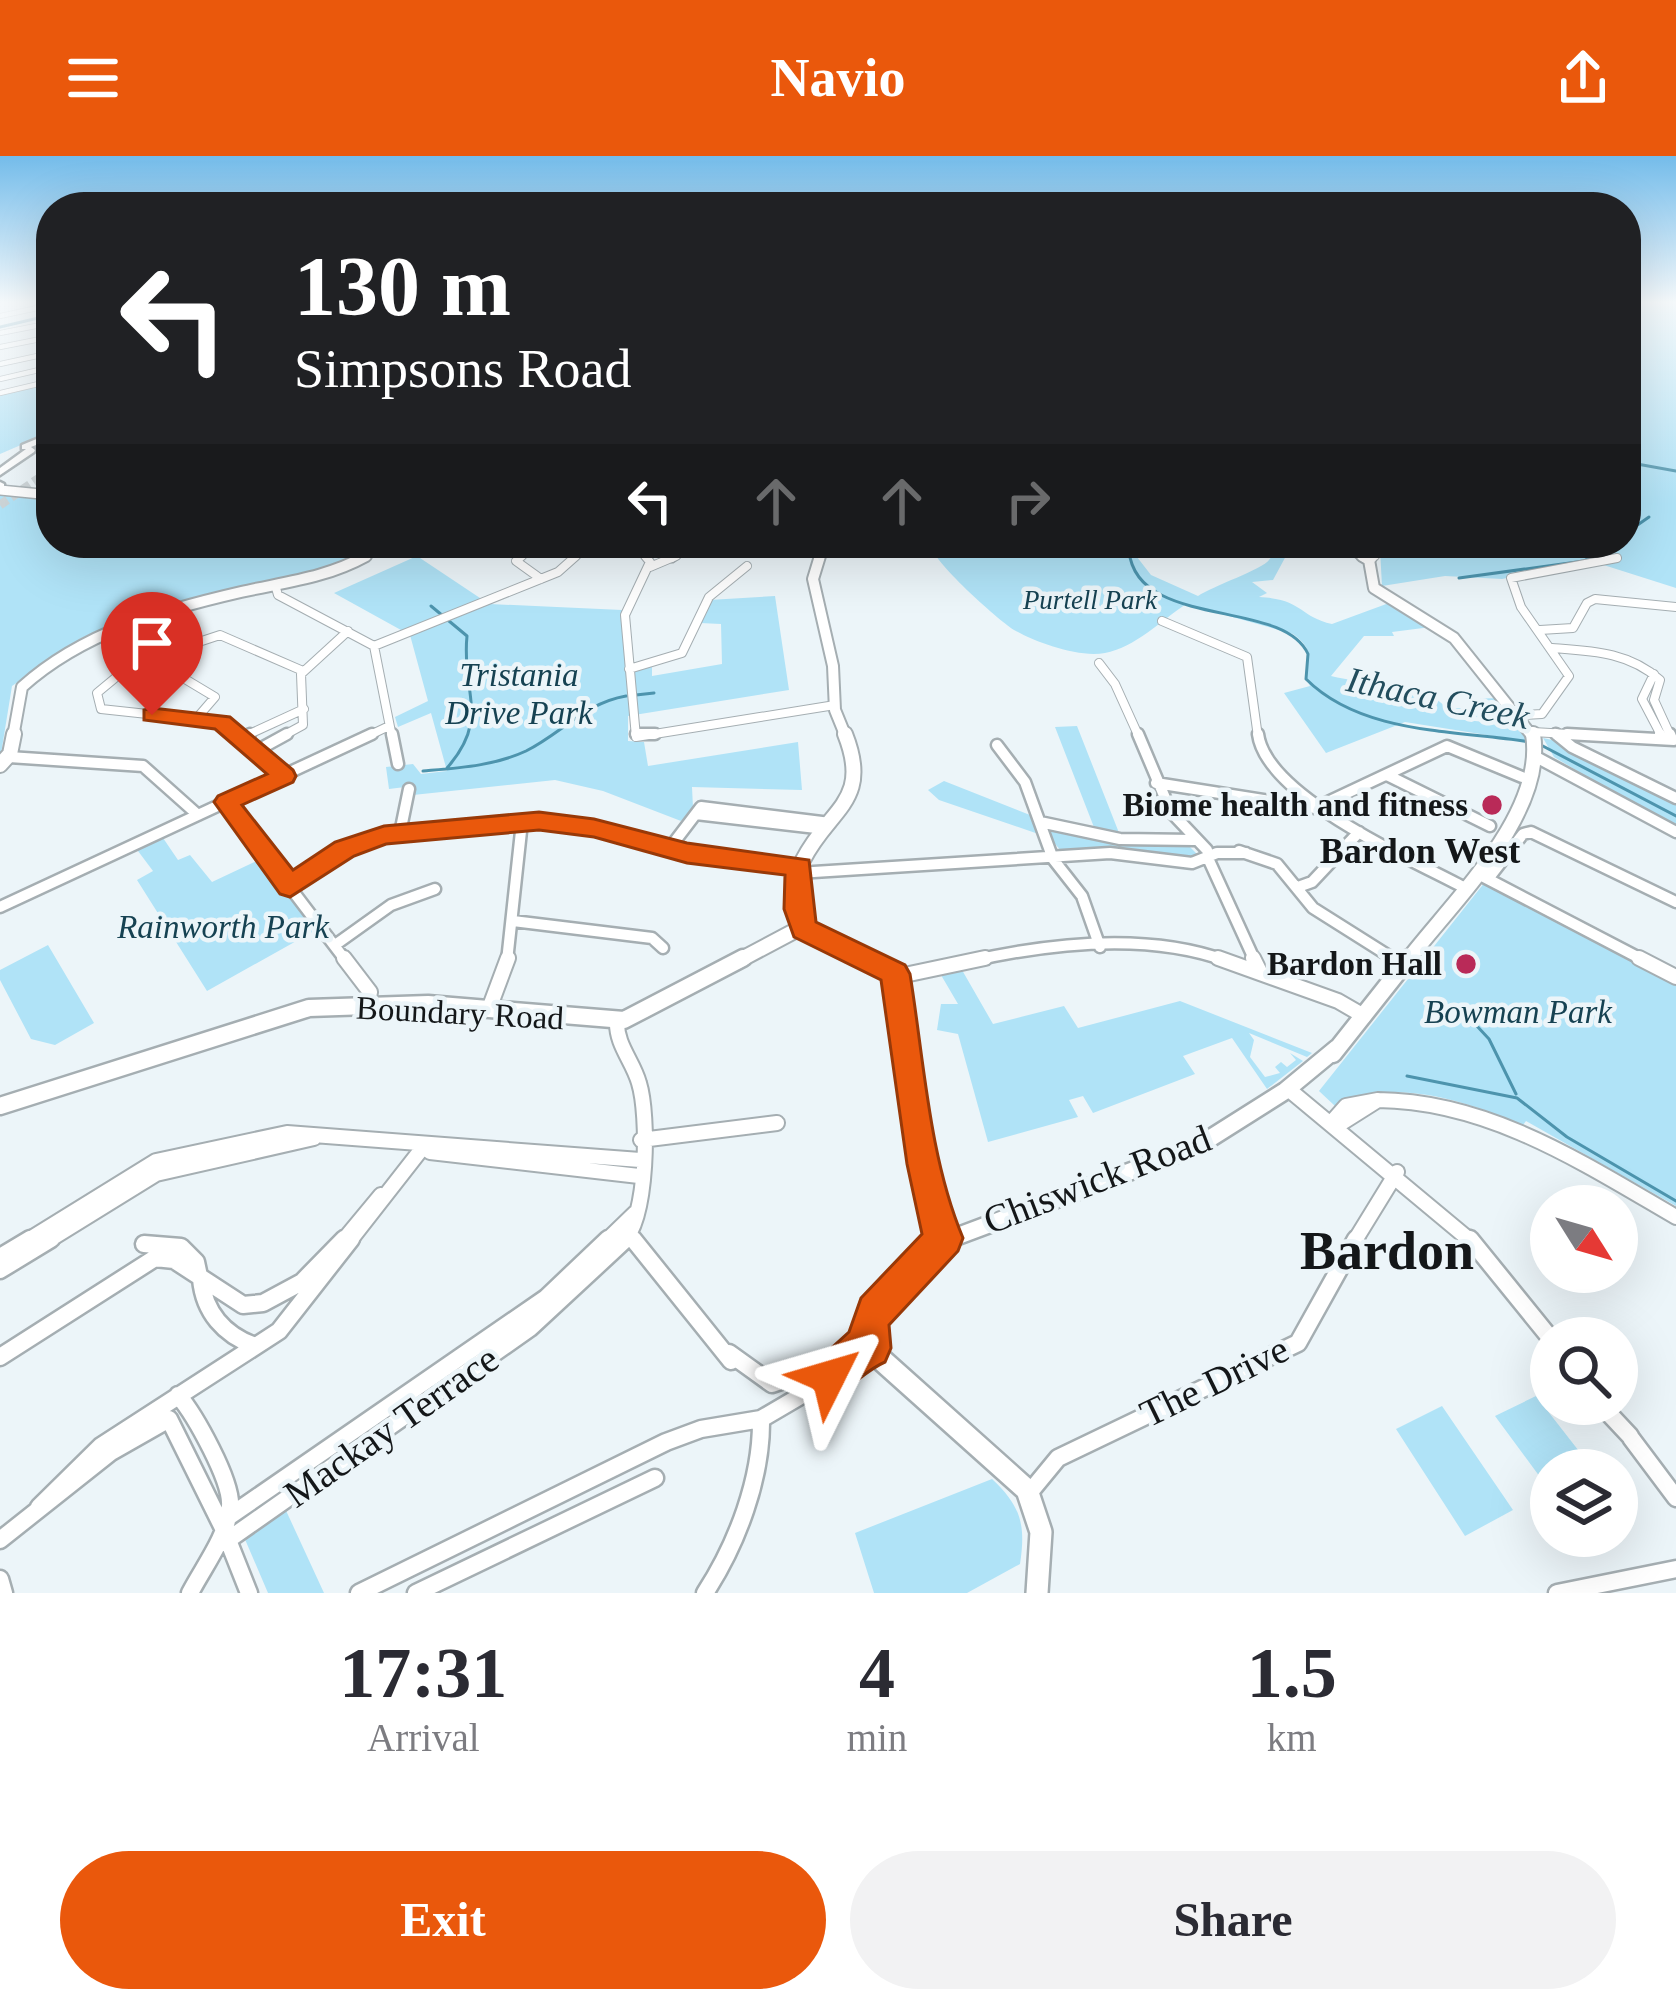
<!DOCTYPE html>
<html lang="en">
<head>
<meta charset="utf-8">
<style>
  body { margin:0; font-family:"Times New Roman",serif; background:#f2f2f3; color:#2b2b33; height:100vh; display:flex; flex-direction:column; font-size:45px; white-space:nowrap }
  * { box-sizing:border-box; margin:0 }
  p { font-size:39px; color:#7c7c81 }
  .icon { flex:none; width:66px; height:66px; fill:none; stroke:currentColor; stroke-width:2; stroke-linecap:round; stroke-linejoin:round }
  .map { position:relative; height:1437px; overflow:hidden }
  .drawer { display:flex; flex-direction:column; background:#fff; flex:1 }
  .drawer>* { flex:none }
  .hud { position:absolute; left:36px; top:36px; width:1605px; height:366px; border-radius:48px; box-shadow:0 12px 48px #0002; background:#202124; color:#fff; overflow:hidden }
  .needle { width:78px; rotate:127deg }
  .fabs { position:absolute; left:1530px; top:1029px; display:grid; gap:24px }
  .fabs a { display:grid; place-items:center; width:108px; height:108px; border-radius:50%; background:#fff; box-shadow:0 12px 48px #0002; font-size:60px }
  .pin { position:absolute; display:grid; place-items:center; width:102px; height:102px; color:#fff; margin:-123px -51px; border-radius:50% 50% 50% 0; rotate:-45deg; box-shadow:0 0 12px #0007 }
  .pin .icon { rotate:45deg }
  .me { position:absolute; width:132px; margin:-66px; rotate:50deg; stroke-linejoin:round; filter:drop-shadow(0 0 9px #0008) }
  .turn { display:flex; align-items:center; gap:42px; height:252px; padding:0 60px; font-size:54px }
  .turn .icon { width:156px; height:156px; stroke-width:2.5 }
  .turn b { display:block; font-size:84px; line-height:102px }
  .lanes { display:flex; align-items:center; height:114px; padding:0 60px; background:#0003; justify-content:center; gap:60px; direction:ltr }
  .lanes .off { opacity:.35 }
  .eta { display:flex; justify-content:space-evenly; align-items:center; height:204px; text-align:center }
  .eta b { font-size:72px; font-weight:700; line-height:84px }
  .button { display:flex; gap:24px; margin-top:auto; padding:24px 60px }
  .button a { flex:1; height:138px; border-radius:72px; background:#ea580c; color:#fff; font-size:48px; font-weight:700; line-height:138px; text-align:center }
  .button a+a { background:#f2f2f3; color:#2b2b33 }
  header { display:flex; justify-content:space-between; align-items:center; height:156px; padding:0 60px; background:#ea580c; color:#fff; font-size:54px; font-weight:700 }
  .map>svg:first-child { display:block }
  .green { fill:#b0e3f7 }
  .lines { fill:none; stroke-linecap:round; stroke-linejoin:round }
  .stream { stroke:#4d94ad; stroke-width:3 }
  .highway-tunnel { stroke:#ccd4d7; stroke-width:9; stroke-dasharray:9 4.5; stroke-linecap:butt }
  .minor-far5-casing { stroke:#a5aeb2; stroke-width:6 }
  .minor-far4-casing { stroke:#a5aeb2; stroke-width:9 }
  .minor-far3-casing { stroke:#a5aeb2; stroke-width:10 }
  .minor-far2-casing { stroke:#a5aeb2; stroke-width:15 }
  .minor-far1-casing { stroke:#a5aeb2; stroke-width:18 }
  .minor-casing { stroke:#a5aeb2; stroke-width:21 }
  .major-far4-casing { stroke:#a5aeb2; stroke-width:12 }
  .major-far3-casing { stroke:#a5aeb2; stroke-width:14 }
  .major-far2-casing { stroke:#a5aeb2; stroke-width:18 }
  .major-far1-casing { stroke:#a5aeb2; stroke-width:21 }
  .major-casing { stroke:#a5aeb2; stroke-width:26 }
  .highway-casing { stroke:#a5aeb2; stroke-width:5 }
  .minor-far5 { stroke:#fff; stroke-width:4.5 }
  .minor-far4 { stroke:#fff; stroke-width:6 }
  .minor-far3 { stroke:#fff; stroke-width:8 }
  .minor-far2 { stroke:#fff; stroke-width:10 }
  .minor-far1 { stroke:#fff; stroke-width:14 }
  .minor { stroke:#fff; stroke-width:16 }
  .major-far4 { stroke:#fff; stroke-width:9 }
  .major-far3 { stroke:#fff; stroke-width:10 }
  .major-far2 { stroke:#fff; stroke-width:14 }
  .major-far1 { stroke:#fff; stroke-width:16 }
  .major { stroke:#fff; stroke-width:21 }
  .highway { fill:#fff; fill-rule:evenodd }
  .route { fill:#ea580c; stroke:#983908; stroke-width:3 }
  .poi-dot { fill:#b92a58; stroke:#ecf5f9; stroke-width:4.5 }
  .labels { text-anchor:middle; dominant-baseline:central; stroke-width:9; stroke-linejoin:round; paint-order:stroke }
  .far-park-label { font-size:27px; font-style:italic; fill:#164252; stroke:#ecf5f9 }
  .park-label { font-size:33px; font-style:italic; fill:#164252; stroke:#ecf5f9 }
  .poi-label { font-size:33px; font-weight:bold; fill:#141719; stroke:#ecf5f9; text-anchor:end }
  .street-label { font-size:33px; fill:#141719; stroke:#ecf5f9 }
  .water-label { font-size:36px; font-style:italic; fill:#224d5d; stroke:#ecf5f9 }
  .neighbourhood-label { font-size:36px; font-weight:bold; fill:#141719; stroke:#ecf5f9 }
  .near-street-label { font-size:39px; fill:#141719; stroke:#ecf5f9 }
  .near-district-label { font-size:54px; font-weight:bold; fill:#141719; stroke:#ecf5f9 }
</style>
</head>
<body>
<header><svg class="icon" aria-label="menu" viewBox="0 0 24 24"><path d="M4 6h16M4 12h16M4 18h16"/></svg>Navio<svg class="icon" aria-label="share" viewBox="0 0 24 24"><path d="M12 15V3M7 8l5-5 5 5M5 13v7h14v-7"/></svg></header>
<div class="map">
<svg width="1676" height="1437" viewBox="0 0 1676 1437">
  <rect width="100%" height="100%" fill="#ecf5f9"/>
  <path class="green" d="M1626 147H1676V432L1591 405 1502 423 1445 420 1382 430 1380 393 1389 387H1626Z
    M51 227V276L0 298V239Z
    M0 336 51 342V387H375L355 404 308 423 234 433 81 482 12 530 0 604Z
    M929 387H1190C1179 396 1153 391 1137 401L1151 419 1198 440C1213 430 1263 413 1269 404 1273 399 1274 392 1277 387H1293L1273 424 1252 426 1267 437 1259 441C1303 443 1298 460 1332 468L1389 447 1431 471 1392 476 1394 480H1364L1331 520C1363 529 1425 524 1446 552H1475L1469 543 1498 542 1512 558 1454 563 1517 569 1530 586 1405 566 1326 597 1284 537 1310 530C1298 507 1323 500 1293 478L1186 448C1162 464 1134 492 1105 497 1079 502 1037 487 1014 474 996 462 933 406 929 387Z
    M417 400 489 448 622 454 627 513 652 511V520L722 508 721 468 700 467 709 444 775 440 789 534 628 560V585L644 586 648 610 798 586 802 634 692 631 693 652 681 665 603 635 555 624 413 639V630L389 633 386 611 413 608 421 618 447 615 431 557 398 571 395 561 428 545 410 479 334 437Z
    M1077 570 1123 687 1189 690 1199 700 1187 703 1140 695 1062 696 1050 682 939 644 928 634 944 625 1058 670 1097 679 1055 571Z
    M1549 581 1557 582 1676 644V674L1554 601 1543 582 1557 585Z
    M161 679 178 704 190 699 212 726 261 703 316 774 207 835 137 724 153 715 135 691Z
    M1485 726 1676 823V1050L1526 965 1523 969C1464 945 1394 920 1335 950L1319 935Z
    M48 789 94 867 55 889 31 883 0 824V814Z
    M962 814 993 868 1064 850 1078 872 1180 845 1312 897 1307 901 1249 877 1254 884 1250 901 1265 921 1280 917 1275 911 1281 906 1287 911 1296 904 1290 897 1303 905 1267 933 1232 882 1183 900 1195 918 1093 957 1083 940 1069 944 1078 961 988 986 958 878 937 874 941 848H958L941 819Z
    M1536 1240 1582 1299 1540 1321 1495 1260Z
    M1442 1250 1513 1354 1465 1380 1396 1273Z
    M992 1323C1021 1350 1026 1369 1020 1408L967 1437H874L855 1377Z
    M283 1348 324 1437H268L244 1381Z"/>
  <g class="lines">
    <path class="stream" d="M0 171 51 159
      M1626 306 1676 315
      M1626 377 1649 361
      M1156 387 1129 395C1137 474 1283 442 1308 498L1306 523C1362 579 1456 574 1530 586
      M1459 422 1584 405 1613 387
      M431 450 467 480C461 537 491 562 447 612
      M636 539 654 537
      M1539 588 1676 660
      M423 615C458 612 494 610 526 595 562 577 585 547 626 540
      M1463 855 1489 883 1516 938
      M1407 920 1517 942 1567 981 1676 1045"/>
    <path class="highway-tunnel" d="M0 349 51 314"/>
    <defs>
      <path id="minor-far5" d="M0 160 51 149
        M0 177 51 167
        M0 191 51 181
        M0 208 51 197
        M0 223 39 214
        M0 237 51 225"/>
      <path id="minor-far4" d="M636 387 648 403
        M518 403 536 387
        M573 403 591 387
        M672 403 694 387
        M1373 403 1377 387"/>
      <path id="minor-far3" d="M522 400 516 405 541 423
        M1369 404 1375 400
        M650 411 676 400
        M276 432 278 439 374 490 392 581
        M1162 465 1247 501 1258 581
        M1540 474 1573 472 1587 447 1595 443 1676 451
        M374 490 558 416 576 400
        M1552 492C1592 495 1629 496 1660 524L1654 544 1671 581
        M1099 507 1115 528 1139 581
        M629 513 682 497 709 441 747 410
        M1654 518 1642 543 1662 581
        M185 523 215 541 196 563
        M1522 559 1542 558 1569 520 1521 451 1511 422 1617 402
        M1533 576 1620 581
        M1555 577 1560 581
        M239 581 222 566 101 553 97 537 132 508 220 479 303 515
        M243 581 304 553
        M281 581 303 569 301 518 348 475
        M366 581 389 570
        M636 581 625 459 650 406 645 400
        M636 581 835 549"/>
      <path id="minor-far2" d="M236 578 284 620
        M392 578 398 608
        M636 578H655
        M1138 578 1171 656 1207 694
        M1258 578C1266 641 1413 704 1465 732
        M1556 578 1572 591 1676 642
        M1567 578 1674 584
        M1660 578 1663 583
        M1670 578 1672 583
        M241 582 250 578
        M997 589 1025 626 1053 703 1082 740 1100 791
        M256 595 287 578
        M9 601 143 610 198 659
        M1538 602 1676 676
        M1389 620 1490 670
        M1156 627 1315 652 1447 590 1522 621
        M226 647 346 805
        M696 658 825 673
        M1040 666 1120 683 1194 684
        M400 677 409 633
        M669 693 701 651 830 667
        M1239 695 1277 708 1313 752 1397 805
        M1207 700 1255 805
        M798 717 1110 697 1192 707 1217 697H1246
        M1482 720 1645 805
        M1488 723 1523 678 1531 676 1676 746
        M290 730 339 696 377 681 539 665 594 672 687 697 799 711
        M1298 731 1312 726 1359 676
        M0 751 372 578
        M513 765 652 782 663 792
        M335 789 391 749 435 733
        M507 805 522 666
        M971 805C1051 787 1148 776 1227 805"/>
      <path id="minor-far1" d="M344 802 370 836 367 850
        M1218 802 1338 845 1364 860
        M1253 802 1260 816
        M1392 802 1404 809
        M1639 802 1676 821
        M895 821 985 802
        M489 853 508 802
        M617 865C616 889 633 905 639 927 649 959 648 1063 623 1086
        M1293 937 1472 1086
        M1378 944 1340 968 1331 967 1346 950Z
        M1378 944C1489 945 1583 1007 1676 1061
        M641 984 777 967
        M424 990 430 996 639 1020
        M630 1079 635 1086
        M25 1086 156 1005 287 977 640 1004
        M46 1086 156 1018 314 982
        M342 1086 381 1039
        M349 1086 424 990
        M605 1086 635 1057
        M1354 1086 1397 1016"/>
      <path id="minor" d="M633 1083 731 1205
        M1470 1083 1551 1183
        M144 1088 181 1091 196 1106 199 1120
        M0 1101 30 1083
        M0 1114 51 1083
        M201 1123C204 1156 224 1179 255 1190
        M729 1197 772 1228 847 1202
        M0 1201 155 1102 174 1104 243 1149 263 1147 302 1126 344 1083
        M178 1239C195 1259 232 1325 230 1350 227 1381 204 1410 190 1437
        M1600 1248 1630 1280
        M1631 1282 1676 1342
        M1030 1336 1058 1302 1298 1187 1356 1083
        M39 1351 101 1290 279 1175 351 1083
        M227 1362 546 1142 608 1083
        M0 1384 111 1296 169 1263 224 1374 249 1437
        M228 1384 530 1172 626 1083
        M0 1423 4 1437
        M359 1437 666 1286 701 1273 761 1263 860 1205 871 1192
        M416 1437 655 1322
        M705 1437C737 1388 762 1322 761 1263
        M1557 1437 1676 1413"/>
      <path id="major-far4" d="M0 334 51 339
        M815 387 819 403
        M1342 387 1367 403
        M360 403 384 387"/>
      <path id="major-far3" d="M820 400 813 423 833 510 835 554 846 581
        M1362 400 1369 404 1374 432 1454 482 1533 581
        M13 581 22 531C83 476 163 454 241 436 285 426 326 422 366 400"/>
      <path id="major-far2" d="M0 609 10 598 14 578
        M802 771C801 752 795 721 803 704 829 652 872 646 845 578
        M802 771 870 805
        M738 805 802 771
        M1407 805C1453 745 1546 658 1533 578"/>
      <path id="major-far1" d="M864 802 895 817C905 883 915 1029 945 1082
        M1333 898 1409 802
        M0 950 309 852 428 848 624 864 743 802
        M942 1086 1198 990 1285 935 1337 892"/>
      <path id="major" d="M944 1083C915 1114 857 1152 875 1198L1027 1334 1041 1376 1037 1437"/>
      <path id="highway" d="M51 277V283L31 291 35 294 34 296 0 319V312L26 293H22V289Z
        M0 326 4 328V332L0 333Z"/>
    </defs>
    <use href="#minor-far5" class="minor-far5-casing"/>
    <use href="#minor-far4" class="minor-far4-casing"/>
    <use href="#minor-far3" class="minor-far3-casing"/>
    <use href="#minor-far2" class="minor-far2-casing"/>
    <use href="#minor-far1" class="minor-far1-casing"/>
    <use href="#minor" class="minor-casing"/>
    <use href="#major-far4" class="major-far4-casing"/>
    <use href="#major-far3" class="major-far3-casing"/>
    <use href="#major-far2" class="major-far2-casing"/>
    <use href="#major-far1" class="major-far1-casing"/>
    <use href="#major" class="major-casing"/>
    <use href="#highway" class="highway-casing"/>
    <use href="#minor-far5" class="minor-far5"/>
    <use href="#minor-far4" class="minor-far4"/>
    <use href="#minor-far3" class="minor-far3"/>
    <use href="#minor-far2" class="minor-far2"/>
    <use href="#minor-far1" class="minor-far1"/>
    <use href="#minor" class="minor"/>
    <use href="#major-far4" class="major-far4"/>
    <use href="#major-far3" class="major-far3"/>
    <use href="#major-far2" class="major-far2"/>
    <use href="#major-far1" class="major-far1"/>
    <use href="#major" class="major"/>
    <use href="#highway" class="highway"/>
  </g>
  <linearGradient id="sky" x2="0" y2="1"><stop stop-color="#74bcea"/><stop offset="0.42" stop-color="#f6fafc"/><stop offset="1" stop-color="#f6fafc" stop-opacity="0"/></linearGradient>
  <rect width="1676" height="348" fill="url(#sky)"/>
  <path class="route" d="M152 552 230 561 293 614 296 620 293 626 242 649 293 714 335 686 384 670 539 656 594 663 687 687 809 704 816 766 905 809 910 818C924 904 929 1001 963 1082L958 1095 889 1169 891 1192 885 1206C864 1215 851 1233 829 1242L815 1236 809 1221 815 1207 849 1176 861 1142 922 1078 907 1008 881 824 794 781 784 753 785 719 687 707 594 681 539 674 386 688 354 700 290 741 280 738 214 646 218 640 267 618 215 573 144 564V554Z"/>
  <g class="poi-dot">
    <circle cx="1492" cy="649" r="12"/>
    <circle cx="1466" cy="808" r="12"/>
  </g>
  <g class="labels">
    <g class="far-park-label">
      <text x="1090" y="444">Purtell Park</text>
    </g>
    <g class="park-label">
      <text x="519" y="519">Tristania<tspan x="519" dy="38">Drive Park</tspan></text>
      <text x="223" y="771">Rainworth Park</text>
      <text x="1518" y="856">Bowman Park</text>
    </g>
    <g class="poi-label">
      <text x="1468" y="649">Biome health and fitness</text>
      <text x="1442" y="808">Bardon Hall</text>
    </g>
    <g class="street-label">
      <text transform="translate(460 857) rotate(3)">Boundary Road</text>
    </g>
    <g class="water-label">
      <text transform="translate(1438 542) rotate(12)">Ithaca Creek</text>
    </g>
    <g class="neighbourhood-label">
      <text x="1420" y="695">Bardon West</text>
    </g>
    <g class="near-street-label">
      <text transform="translate(1097 1023) rotate(-21)">Chiswick Road</text>
      <text transform="translate(1214 1225) rotate(-26)">The Drive</text>
      <text transform="translate(391 1270) rotate(-35)">Mackay Terrace</text>
    </g>
    <g class="near-district-label">
      <text x="1387" y="1095">Bardon</text>
    </g>
  </g>
</svg>
<div class="fabs">
<a><svg class="needle" viewBox="-14 -14 28 28"><path d="M0-13l5 13h-10z" fill="#e53935"/><path d="M0 13l5-13h-10z" fill="#7c7c81"/></svg></a>
<a><svg class="icon" aria-label="search" viewBox="0 0 24 24"><circle cx="10" cy="10" r="6"/><path d="M15 15l6 6"/></svg></a>
<a><svg class="icon" aria-label="layers" viewBox="0 0 24 24"><path d="M12 4l9 5-9 5-9-5zM3 14l9 5 9-5"/></svg></a>
</div>
<div class="pin" style="left:152px;top:559px;background:#d93025"><svg class="icon" aria-label="arrive" viewBox="0 0 24 24"><path d="M6 21V4h12l-3 4 3 4H6"/></svg></div>
<svg class="me" style="left:829px;top:1221px" viewBox="-20 -20 40 40"><path d="M0-17L14 15 0 8-14 15z" fill="#ea580c" stroke="#fff" stroke-width="4"/></svg>
<div class="hud">
<div class="turn"><svg class="icon" aria-label="left" viewBox="0 0 24 24"><path d="M17 20v-9H6M10 6l-5 5 5 5"/></svg><div><b>130 m</b>Simpsons Road</div></div>
<div class="lanes"><svg class="icon" aria-label="left" viewBox="0 0 24 24"><path d="M17 20v-9H6M10 6l-5 5 5 5"/></svg><svg class="icon off" aria-label="ahead" viewBox="0 0 24 24"><path d="M12 20V5M6 11l6-6 6 6"/></svg><svg class="icon off" aria-label="ahead" viewBox="0 0 24 24"><path d="M12 20V5M6 11l6-6 6 6"/></svg><svg class="icon off" aria-label="right" viewBox="0 0 24 24"><path d="M7 20v-9h11M14 6l5 5-5 5"/></svg></div>
</div>
</div>
<section class="drawer">
<div class="eta">
<div><b>17:31</b><p>Arrival</p></div>
<div><b>4</b><p>min</p></div>
<div><b>1.5</b><p>km</p></div>
</div>
<div class="button"><a>Exit</a><a>Share</a></div>
</section>
</body>
</html>
